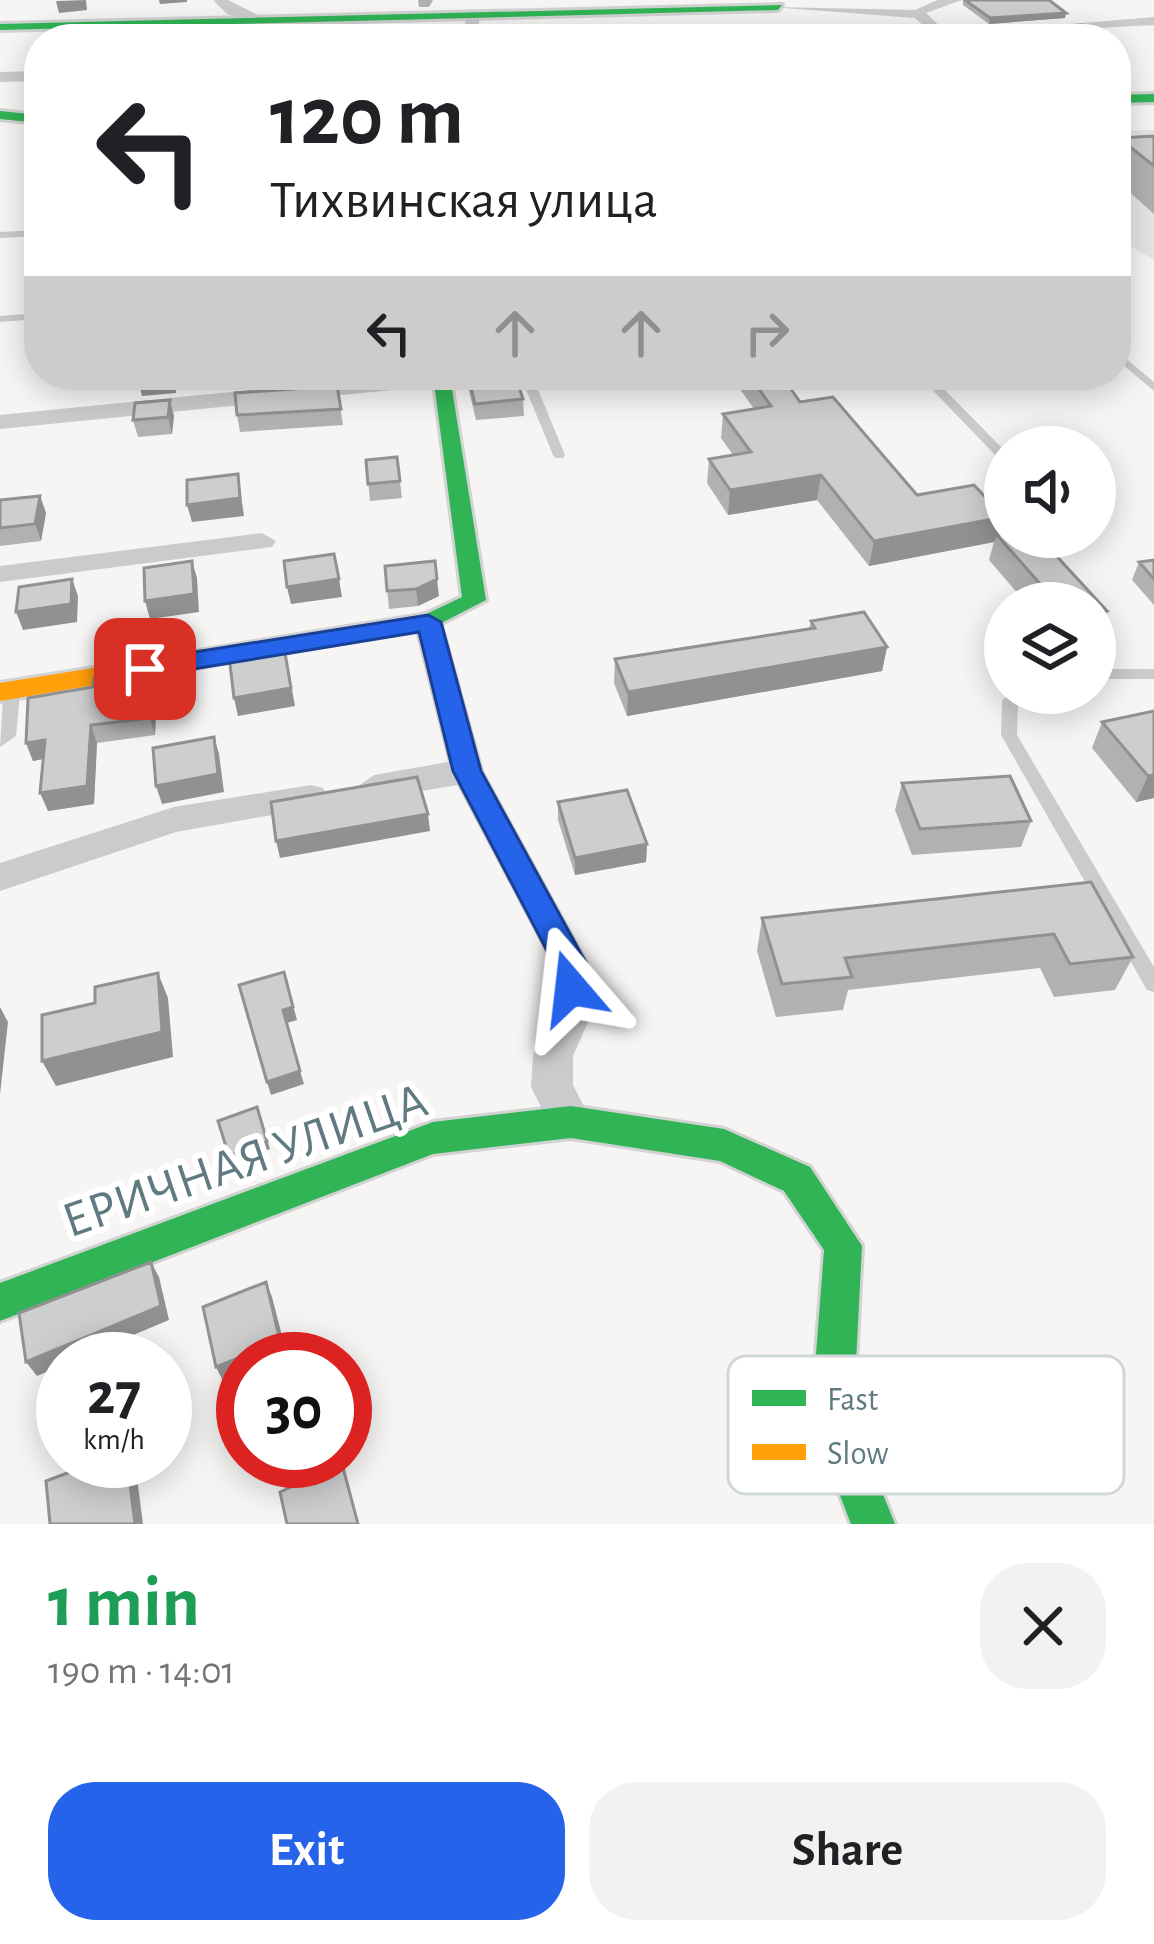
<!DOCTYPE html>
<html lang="en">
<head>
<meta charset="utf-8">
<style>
  body { margin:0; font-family:"Alegreya Sans",sans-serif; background:#f2f2f2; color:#202124; height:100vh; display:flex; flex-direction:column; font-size:45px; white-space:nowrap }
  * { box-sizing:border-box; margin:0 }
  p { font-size:39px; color:#757577 }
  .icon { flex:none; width:66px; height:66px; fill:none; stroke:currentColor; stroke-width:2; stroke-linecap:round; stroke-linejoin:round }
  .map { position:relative; height:1524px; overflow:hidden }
  .sheet { display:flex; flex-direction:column; background:#fff; flex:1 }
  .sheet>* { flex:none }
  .top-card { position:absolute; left:24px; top:24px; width:1107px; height:366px; border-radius:48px; box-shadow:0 6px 30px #0003; background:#fff; color:#202124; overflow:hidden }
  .tools { position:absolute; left:984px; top:426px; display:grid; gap:24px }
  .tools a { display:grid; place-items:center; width:132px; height:132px; border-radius:50%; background:#fff; box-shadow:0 6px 30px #0003; font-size:60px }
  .speed { position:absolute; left:36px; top:1332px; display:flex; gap:24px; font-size:60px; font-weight:700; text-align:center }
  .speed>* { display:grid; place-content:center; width:156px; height:156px; border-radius:50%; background:#fff; box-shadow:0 6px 30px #0003; line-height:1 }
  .speed small { font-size:30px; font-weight:400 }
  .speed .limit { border:18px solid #d22; background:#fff; color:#111 }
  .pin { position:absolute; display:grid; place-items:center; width:102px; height:102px; color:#fff; margin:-51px; border-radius:24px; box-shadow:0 6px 18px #0006 }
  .me { position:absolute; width:132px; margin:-66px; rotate:343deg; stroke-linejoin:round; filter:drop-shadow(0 0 9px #0008) }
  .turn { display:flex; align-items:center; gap:42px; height:252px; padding:0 48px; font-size:54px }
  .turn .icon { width:156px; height:156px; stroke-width:2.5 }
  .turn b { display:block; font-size:84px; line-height:102px }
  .lanes { display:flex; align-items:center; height:114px; padding:0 48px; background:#0003; justify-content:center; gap:60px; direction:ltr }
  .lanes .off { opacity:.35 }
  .round { display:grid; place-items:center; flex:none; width:126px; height:126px; border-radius:48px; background:#f2f2f2 }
  .head { display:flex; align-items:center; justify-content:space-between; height:204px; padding:0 48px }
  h1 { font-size:72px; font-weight:700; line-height:90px; color:#1e9e55 }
  .button { display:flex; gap:24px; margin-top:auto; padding:24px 48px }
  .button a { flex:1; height:138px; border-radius:48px; background:#2563eb; color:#fff; font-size:48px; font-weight:700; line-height:138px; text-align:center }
  .button a+a { background:#f2f2f2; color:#202124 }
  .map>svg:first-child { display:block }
  .built { fill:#e4e6e5 }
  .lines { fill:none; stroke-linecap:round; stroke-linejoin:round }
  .fast-casing { stroke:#d1d2d2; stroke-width:6 }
  .slow-casing { stroke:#d1d2d2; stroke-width:6 }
  .lane { fill:#cacbcc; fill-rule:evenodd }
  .street { fill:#cacbcc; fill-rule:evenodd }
  .fast { fill:#30b455; fill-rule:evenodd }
  .slow { fill:#ff9f0a; fill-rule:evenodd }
  .wall { fill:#b0b2b2 }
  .shaded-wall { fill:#909191 }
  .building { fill:#cdcfcf; stroke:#909191; stroke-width:3 }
  .route { fill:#2563eb; stroke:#184099; stroke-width:3 }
  .labels { text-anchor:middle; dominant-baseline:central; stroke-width:12; stroke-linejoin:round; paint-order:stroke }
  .near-street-label { font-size:51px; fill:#5f7a81; stroke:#fff }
  .key { fill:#fff; stroke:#cfd7d9; stroke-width:3 }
  .key-label { font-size:33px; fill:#5f7a81 }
</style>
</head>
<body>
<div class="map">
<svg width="1154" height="1524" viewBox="0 0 1154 1524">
  <rect width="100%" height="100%" fill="#f6f5f4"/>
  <path class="built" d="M1154 130V260L1116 238V131Z"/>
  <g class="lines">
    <defs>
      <path id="fast" d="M782 5 778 10 0 30V24Z
        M1154 94V102L1116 103V95Z
        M0 111 39 115V123L0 119Z
        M433 375 450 377 486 600 428 630 416 622 420 617 462 597Z
        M571 1106 724 1129 810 1167 862 1246 853 1420 895 1524H851L811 1420 824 1250 784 1191 720 1161 571 1138 433 1154 0 1321V1283L433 1122Z"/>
      <path id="slow" d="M428 614 440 622 436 627 0 701V683Z"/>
    </defs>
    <use href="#fast" class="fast-casing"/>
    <use href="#slow" class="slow-casing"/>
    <path class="lane" d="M1116 191 1127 199V203H1121L1116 199Z
      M39 230V236L0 238V232Z
      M39 313V319L0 322V316Z
      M1116 350 1154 382V391L1116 359Z
      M520 375H532L565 455 563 458H555L553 455Z
      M918 375H930L1005 451V462L1001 461Z
      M1095 669H1154V679H1095Z
      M1010 693H1028L1018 703 1017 735 1154 967V992L1147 990 1001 735 1002 701Z"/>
    <path class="street" d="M213 0H228L264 18 257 22 227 14Z
      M937 0H962L926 13 953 39H938L915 18 771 7 915 10Z
      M473 11 480 15 477 39H463L466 15Z
      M1154 17V25L1042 31 1035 27Z
      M39 71V81L0 82V72Z
      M403 375H484L473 382 0 429V415Z
      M262 533 276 541 272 547 0 582V566Z
      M428 613 443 622 484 771 589 963 592 1013 573 1056V1085L592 1122 586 1136 571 1141 556 1136 531 1087 533 1056 552 1013 551 963 457 785 374 799 357 787 374 775 448 762 413 622Z
      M4 682 20 692 16 736 0 747Z
      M311 785 323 788 328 797 323 806 176 832 0 891V863L174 807Z"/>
    <use href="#fast" class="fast"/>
    <use href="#slow" class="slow"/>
  </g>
  <path class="wall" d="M418 0H433L429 7H419Z
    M963 0H1049L1065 18 989 24 963 5Z
    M1154 136V214L1116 180V150L1119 138Z
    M467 375 523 399 524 416 476 420 468 387Z
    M730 375H781L800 402 917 495 999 534 1107 611 1098 637 1095 603H1026L989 560 994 542 869 566 817 500 728 515 707 483 709 459 733 455 721 438 723 414 754 409Z
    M337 386 343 425 240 432 237 415Z
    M174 416 172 434 138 437 133 420Z
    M397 457 402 498 370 501 366 460Z
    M40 496 46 513 41 541 0 546V500Z
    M1154 560V605L1132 580 1139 562Z
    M385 566 439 596 418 606 389 609Z
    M811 621 887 647 882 671 627 716 614 683 615 659 809 629Z
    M157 688 155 735 97 743 94 804 48 811 43 759 33 761 26 743Z
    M1154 711V798L1136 802 1092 748 1102 722Z
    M902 783 1031 821 1021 847 912 855 895 810Z
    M558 802 647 844 646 862 575 875 558 820Z
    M1091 882 1133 957 1115 990 1054 997 1040 968 848 990 843 1010 776 1017 757 951 762 918Z"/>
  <path class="shaded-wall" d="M86 0 87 10 59 13 56 1Z
    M159 0H187V2L160 4Z
    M1066 13 1065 18 989 24 990 18Z
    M177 375 176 393 142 396 138 380Z
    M234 375H314L315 379 237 387Z
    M170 400 174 416 172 434 168 417Z
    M238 474 244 516 192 522 187 505Z
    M821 475 817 500 728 515 730 490Z
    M40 496 46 513 41 541 35 524Z
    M1004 517 999 537 997 535 994 542 869 566 874 541Z
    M192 561 197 578 199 612 150 619 145 601Z
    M72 579 78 596 77 622 23 630 16 612Z
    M339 579 342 597 291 604 287 587Z
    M437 579 439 596 418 606 416 589Z
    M1107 611 1098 637H1095V613Z
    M284 647 295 706 238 716 234 698Z
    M887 647 882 671 627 716 628 692Z
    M152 670 157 688 155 735 150 718Z
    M91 725 97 743 94 804 48 811 40 793Z
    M214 737 219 754 224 792 162 804 156 786Z
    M45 740 53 757 33 761 26 743Z
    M1154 775V798L1136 802 1148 776Z
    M428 814 430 831 280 858 276 841Z
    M647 844 646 862 575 875V858Z
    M284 972 297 1020 287 1023 283 1010Z
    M158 973 168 998 173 1057 56 1086 42 1061Z
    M0 1007 8 1022 0 1094Z
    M300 1071 304 1084 271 1095 267 1082Z
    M257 1107 270 1149 232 1164 229 1156Z
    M151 1262 159 1277 169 1320 76 1359H63V1365L37 1376 26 1362Z
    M266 1282 272 1297 287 1355 277 1359H243V1373L223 1381 216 1367Z
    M127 1461H133L135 1463 143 1524H135Z"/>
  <path class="building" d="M965 0H1049L1066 13 990 18Z
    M1083 25 1092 39H894L889 34Z
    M1154 136V166L1119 138Z
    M138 375H172V377L138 380Z
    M468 375H515L523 399 475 404Z
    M749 375H781L800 402 833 397 917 495 974 485 1004 517 874 541 821 475 730 490 709 459 751 452 723 414 771 406Z
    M337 386 341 409 237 415 235 393Z
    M170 400 168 417 133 420 135 403Z
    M397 457 400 481 368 484 366 460Z
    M238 474 240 498 187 505V480Z
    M40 496 35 524 0 528V500Z
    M1005 533V537H1039L1107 611 1095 613V603H1057L997 535Z
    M334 554 339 579 287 587 284 561Z
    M1154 560V579L1139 562Z
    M192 561 194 594 145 601 144 568Z
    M435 561 437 579 416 589 387 591 385 566Z
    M72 579 71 604 16 612 19 587Z
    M864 612 887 647 628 692 615 659 815 628 811 621Z
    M284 647 291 688 234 698 229 656Z
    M152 670 150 718 91 725 87 786 40 793 45 740 26 743 28 698 93 687 94 678Z
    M1154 711V775L1148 776 1102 722Z
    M214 737 218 774 156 786 153 748Z
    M1010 776 1031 821 920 829 902 783Z
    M417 777 428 814 276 841 271 802Z
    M627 790 647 844 575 858 558 802Z
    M1091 882 1133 957 1070 964 1054 934 845 958 852 977 782 984 762 918Z
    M284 972 293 1007 283 1010 300 1071 267 1082 239 985Z
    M158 973 162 1032 42 1061V1015L95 1003V987Z
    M257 1107 267 1141 229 1156 218 1121Z
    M151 1262 161 1306 26 1362 19 1313Z
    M266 1282 280 1341 216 1367 203 1307Z
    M99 1461H127L135 1524H50L46 1481Z
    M342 1464 358 1524H287L280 1492Z"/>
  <path class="route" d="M428 615 441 622 481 771 586 963 582 998H559L554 964 453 771 419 632 145 677 133 669 145 660Z"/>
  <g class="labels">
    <g class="near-street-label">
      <text transform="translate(245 1161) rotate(-19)">ЕРИЧНАЯ УЛИЦА</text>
    </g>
  </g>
  <rect x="728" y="1356" width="396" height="138" rx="18" class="key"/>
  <rect x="752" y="1390" width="54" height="16" fill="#30b455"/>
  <rect x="752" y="1444" width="54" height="16" fill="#ff9f0a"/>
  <g class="key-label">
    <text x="827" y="1410">Fast</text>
    <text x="827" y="1464">Slow</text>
  </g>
</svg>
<div class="tools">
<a><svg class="icon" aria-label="sound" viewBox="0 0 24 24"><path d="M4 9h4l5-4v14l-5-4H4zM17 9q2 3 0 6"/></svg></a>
<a><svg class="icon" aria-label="layers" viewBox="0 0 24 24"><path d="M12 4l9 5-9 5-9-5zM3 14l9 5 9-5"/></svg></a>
</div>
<div class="speed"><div>27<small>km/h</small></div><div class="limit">30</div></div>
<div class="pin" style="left:145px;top:669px;background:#d93025"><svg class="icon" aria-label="arrive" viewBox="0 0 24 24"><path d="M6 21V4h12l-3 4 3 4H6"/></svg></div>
<svg class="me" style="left:571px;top:988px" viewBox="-20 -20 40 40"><path d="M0-17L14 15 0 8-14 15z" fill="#2563eb" stroke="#fff" stroke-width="4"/></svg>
<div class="top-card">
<div class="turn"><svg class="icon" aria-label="left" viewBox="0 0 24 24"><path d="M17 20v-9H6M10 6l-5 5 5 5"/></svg><div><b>120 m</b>Тихвинская улица</div></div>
<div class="lanes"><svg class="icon" aria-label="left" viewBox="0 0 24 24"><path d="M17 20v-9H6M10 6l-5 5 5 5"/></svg><svg class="icon off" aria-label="ahead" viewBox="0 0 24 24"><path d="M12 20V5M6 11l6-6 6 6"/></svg><svg class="icon off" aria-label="ahead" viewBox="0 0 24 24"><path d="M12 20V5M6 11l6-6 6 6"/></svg><svg class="icon off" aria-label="right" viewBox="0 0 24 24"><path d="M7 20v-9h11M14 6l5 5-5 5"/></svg></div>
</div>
</div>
<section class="sheet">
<div class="head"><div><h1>1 min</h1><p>190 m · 14:01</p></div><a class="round"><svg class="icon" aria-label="close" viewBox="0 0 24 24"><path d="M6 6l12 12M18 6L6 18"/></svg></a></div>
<div class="button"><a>Exit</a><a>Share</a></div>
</section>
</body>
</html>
